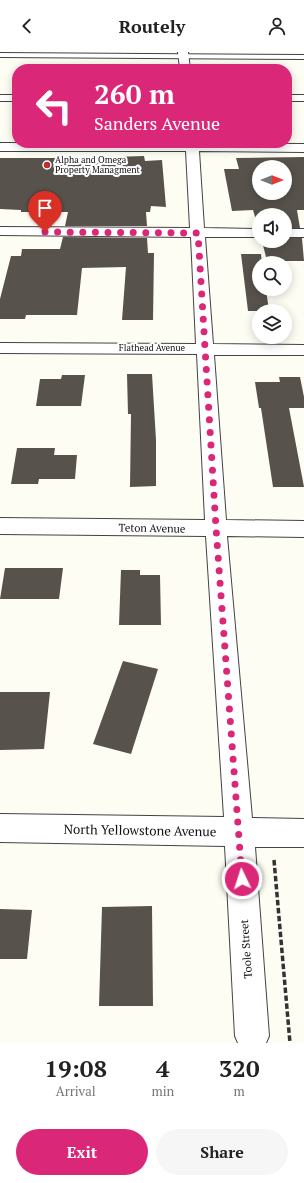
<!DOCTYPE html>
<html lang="en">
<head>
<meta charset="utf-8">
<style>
  body { margin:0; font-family:"PT Serif",serif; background:#f6f6f6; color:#222; height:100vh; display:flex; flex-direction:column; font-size:15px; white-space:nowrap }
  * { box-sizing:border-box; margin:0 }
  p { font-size:13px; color:#767676 }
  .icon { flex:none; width:22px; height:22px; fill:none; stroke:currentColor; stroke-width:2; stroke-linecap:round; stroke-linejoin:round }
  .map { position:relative; height:991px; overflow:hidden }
  .sheet { display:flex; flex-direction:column; background:#fff; flex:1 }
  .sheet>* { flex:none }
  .guide { position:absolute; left:12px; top:12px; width:280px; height:84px; border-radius:16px; box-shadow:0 2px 10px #0003; background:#db2777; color:#fff; overflow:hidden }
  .needle { width:26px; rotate:90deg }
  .buttons { position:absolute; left:252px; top:108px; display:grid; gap:8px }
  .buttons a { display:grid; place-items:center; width:40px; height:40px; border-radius:50%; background:#fff; box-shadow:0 2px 10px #0003; font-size:20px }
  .pin { position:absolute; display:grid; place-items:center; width:34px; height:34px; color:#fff; margin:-41px -17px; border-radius:50% 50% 50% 0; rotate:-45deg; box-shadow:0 0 4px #0007 }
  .pin .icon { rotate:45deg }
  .me { position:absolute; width:44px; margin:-22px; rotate:356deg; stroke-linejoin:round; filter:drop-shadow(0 0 3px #0008) }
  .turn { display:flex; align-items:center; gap:14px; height:84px; padding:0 16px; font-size:18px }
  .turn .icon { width:52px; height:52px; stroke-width:2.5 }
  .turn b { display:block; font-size:28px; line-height:34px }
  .eta { display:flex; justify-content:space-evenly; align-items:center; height:68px; text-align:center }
  .eta b { font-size:24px; font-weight:700; line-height:28px }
  .action { display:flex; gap:8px; margin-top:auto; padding:8px 16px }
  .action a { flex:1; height:46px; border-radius:24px; background:#db2777; color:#fff; font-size:16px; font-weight:700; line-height:46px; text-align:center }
  .action a+a { background:#f6f6f6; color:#222 }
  header { display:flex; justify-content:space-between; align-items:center; height:52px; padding:0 16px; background:#fff; font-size:18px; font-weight:700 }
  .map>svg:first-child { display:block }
  .building { fill:#58524c; fill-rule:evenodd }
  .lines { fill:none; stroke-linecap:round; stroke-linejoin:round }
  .service-casing { stroke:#434343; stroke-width:2 }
  .minor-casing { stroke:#434343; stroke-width:2 }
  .tertiary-casing { stroke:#434343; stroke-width:2 }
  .path { stroke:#323232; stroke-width:3.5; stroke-dasharray:5.5 2.5; stroke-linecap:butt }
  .service { fill:#fff; fill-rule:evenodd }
  .minor { fill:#fff; fill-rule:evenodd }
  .tertiary { fill:#fff; fill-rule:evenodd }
  .route { stroke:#db2777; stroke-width:7; stroke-dasharray:0 12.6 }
  .poi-dot { fill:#bb312c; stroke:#fff; stroke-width:1.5 }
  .labels { text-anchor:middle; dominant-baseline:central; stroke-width:4; stroke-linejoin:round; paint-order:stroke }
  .far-poi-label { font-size:9px; fill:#101010; stroke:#fff; text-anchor:start }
  .far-street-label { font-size:9px; fill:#101010; stroke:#fff }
  .street-label { font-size:11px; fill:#101010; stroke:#fff }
  .near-street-label { font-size:13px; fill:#101010; stroke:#fff }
</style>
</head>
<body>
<header><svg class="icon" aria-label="back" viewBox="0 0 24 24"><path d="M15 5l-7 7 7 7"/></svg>Routely<svg class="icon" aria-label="person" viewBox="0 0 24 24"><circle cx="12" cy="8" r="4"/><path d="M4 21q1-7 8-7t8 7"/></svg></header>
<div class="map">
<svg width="304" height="991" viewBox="0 0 304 991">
  <rect width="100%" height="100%" fill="#fefdf3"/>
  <path class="building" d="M144 104 145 109 162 108 166 155 151 154 150 160H146L147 174H65L68 160H21V158L0 157V106H82Z
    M304 105V158H297L300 176H285V163H259L258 175 253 158 232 159 224 117H239L236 106ZM259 115H285V141H259Z
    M63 185 147 186 148 201H154L153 268H122L126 215 82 216 77 263H26L25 267H0V247L11 204H21L22 197H60Z
    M285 186H302L304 209H267L262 189H285Z
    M241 202H261L262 211H259V237H266L269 259H248Z
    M127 322H152L156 388V434L130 435 131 362H128Z
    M62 323H85L81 354H36L40 327H61Z
    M279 325H300L304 345V356H289L304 435H273L261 356H259L255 330H280Z
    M17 396H55L54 403H77L75 427H39L38 432H11Z
    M5 516H63L59 547H0Z
    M121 518H140V523H160L161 573H119Z
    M123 609 158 617 131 702 93 692Z
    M0 640H50L44 697 0 698Z
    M152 854 153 954H99L102 855Z
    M0 857 32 858 27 907H0Z"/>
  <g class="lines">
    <defs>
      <path id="service" d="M0 1 304 3V7L0 5Z"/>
      <path id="minor" d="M178 0H188L190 17H180Z
        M0 91 304 92V100L199 99 204 176 259 177V185H205L213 292 304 293V303H214L226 468 304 469V485L227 484 252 766 304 767V795H255L269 984 266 991H238L235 984 225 794 0 790V762L224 765 206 484 0 482V466L205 468 197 302 0 301V291L196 292 191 185 0 183V175L190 176 186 99H0Z
        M285 177H304V185H285Z"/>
      <path id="tertiary" d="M0 43H17V49H0Z
        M287 43H304V49H287Z"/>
    </defs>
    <use href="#service" class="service-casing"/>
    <use href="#minor" class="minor-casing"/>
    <use href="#tertiary" class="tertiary-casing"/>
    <path class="path" d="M274 808 290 991"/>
    <use href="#service" class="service"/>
    <use href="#minor" class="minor"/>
    <use href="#tertiary" class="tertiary"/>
  </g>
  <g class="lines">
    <path class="route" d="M45 180 198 181 216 476 242 827"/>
  </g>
  <circle class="poi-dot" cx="47" cy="113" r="4"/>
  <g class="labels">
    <g class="far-poi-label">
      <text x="55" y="108">Alpha and Omega<tspan x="55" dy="10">Property Managment</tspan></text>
    </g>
    <g class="far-street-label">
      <text x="152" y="296">Flathead Avenue</text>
    </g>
    <g class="street-label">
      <text transform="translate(152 476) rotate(1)">Teton Avenue</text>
      <text transform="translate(246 897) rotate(-94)">Toole Street</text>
    </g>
    <g class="near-street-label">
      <text transform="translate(140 778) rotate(1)">North Yellowstone Avenue</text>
    </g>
  </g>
</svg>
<div class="buttons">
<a><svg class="needle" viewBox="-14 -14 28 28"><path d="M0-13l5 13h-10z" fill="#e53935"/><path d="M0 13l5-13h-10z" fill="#767676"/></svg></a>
<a><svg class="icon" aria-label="sound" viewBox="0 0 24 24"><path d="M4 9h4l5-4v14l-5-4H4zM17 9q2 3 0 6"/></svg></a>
<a><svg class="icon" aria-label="search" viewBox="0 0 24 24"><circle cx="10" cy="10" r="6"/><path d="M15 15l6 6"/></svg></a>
<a><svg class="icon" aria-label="layers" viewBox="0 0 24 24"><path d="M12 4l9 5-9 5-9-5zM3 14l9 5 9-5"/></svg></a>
</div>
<div class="pin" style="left:45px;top:180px;background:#d93025"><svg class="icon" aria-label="arrive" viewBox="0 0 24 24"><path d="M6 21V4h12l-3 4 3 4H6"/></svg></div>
<svg class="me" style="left:242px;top:827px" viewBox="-20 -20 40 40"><circle r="17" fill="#db2777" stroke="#fff" stroke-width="3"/><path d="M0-11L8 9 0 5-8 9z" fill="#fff"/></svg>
<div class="guide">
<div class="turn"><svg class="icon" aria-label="left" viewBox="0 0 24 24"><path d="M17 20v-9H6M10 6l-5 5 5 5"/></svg><div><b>260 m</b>Sanders Avenue</div></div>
</div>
</div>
<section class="sheet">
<div class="eta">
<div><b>19:08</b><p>Arrival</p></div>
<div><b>4</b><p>min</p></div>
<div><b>320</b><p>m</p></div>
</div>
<div class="action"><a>Exit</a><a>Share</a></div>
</section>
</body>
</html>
